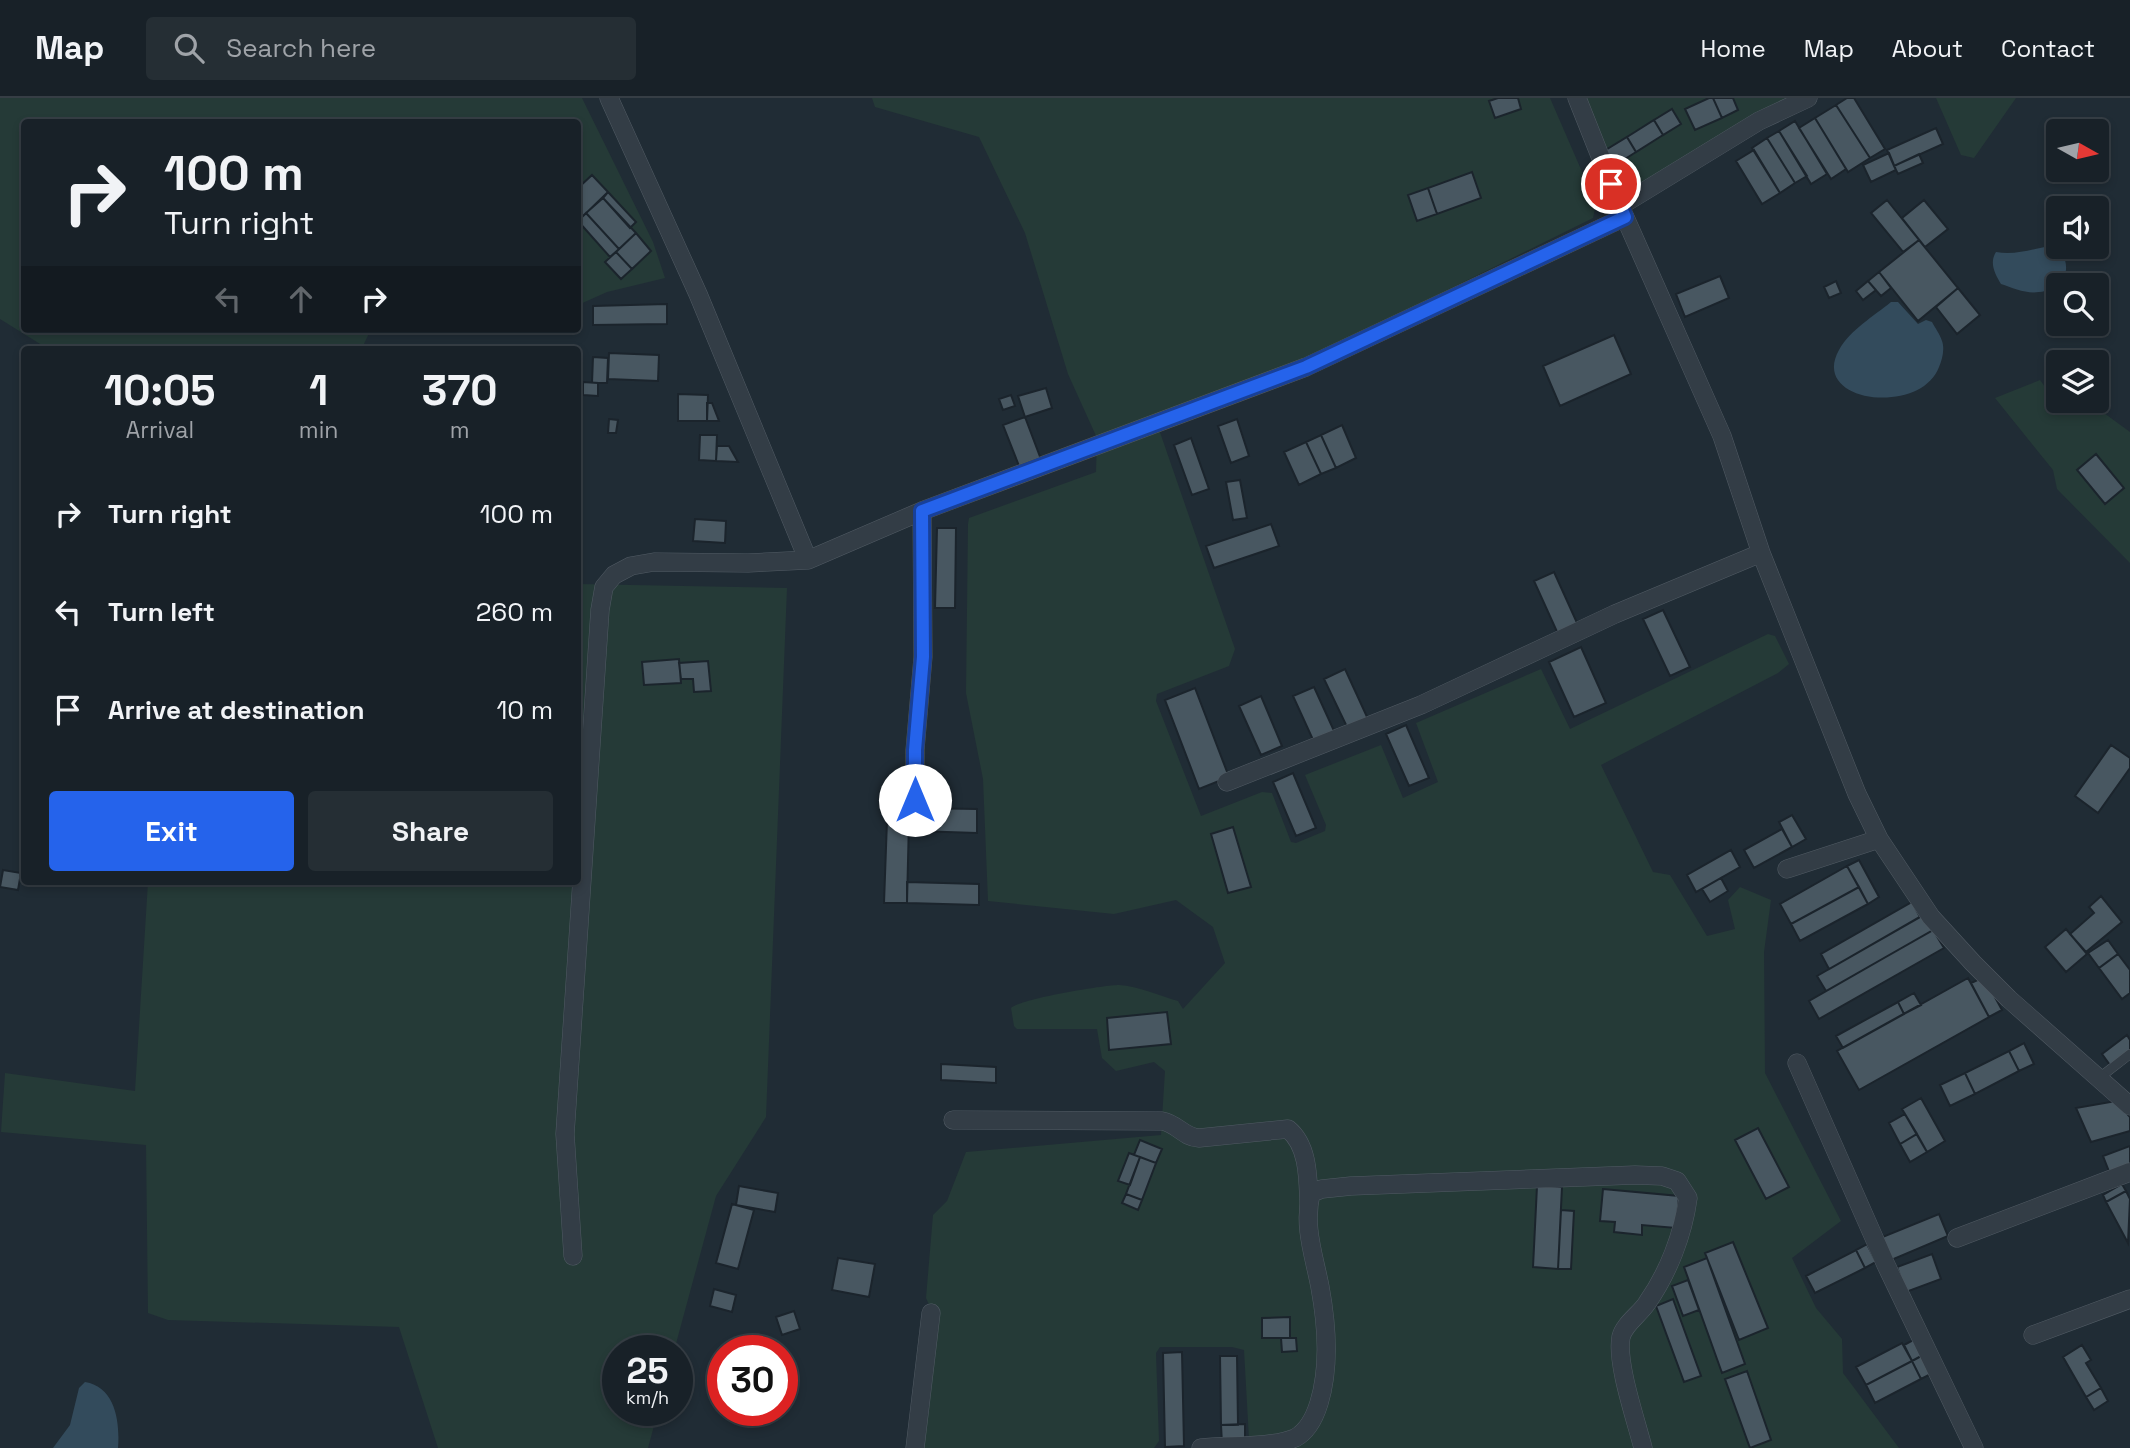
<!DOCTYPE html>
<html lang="en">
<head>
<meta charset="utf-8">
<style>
  body { margin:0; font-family:"Space Grotesk",sans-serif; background:#252e34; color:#f1f3f6; height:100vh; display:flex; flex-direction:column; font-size:26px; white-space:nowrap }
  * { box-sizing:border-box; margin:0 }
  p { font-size:23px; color:#9fa3a8 }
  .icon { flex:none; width:38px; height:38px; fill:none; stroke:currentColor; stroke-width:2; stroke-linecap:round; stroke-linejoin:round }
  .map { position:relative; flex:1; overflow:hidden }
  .drawer { position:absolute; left:21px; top:248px; width:560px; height:539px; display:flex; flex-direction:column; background:#182128; border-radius:7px; box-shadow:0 4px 10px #0003,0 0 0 2px #363e45 }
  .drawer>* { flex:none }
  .hud { position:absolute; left:21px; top:21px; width:560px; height:214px; border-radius:7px; box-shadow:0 4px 10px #0003,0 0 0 2px #363e45; background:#182128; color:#f1f3f6; overflow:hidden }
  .needle { width:46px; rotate:98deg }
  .controls { position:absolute; left:2046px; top:21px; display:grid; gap:14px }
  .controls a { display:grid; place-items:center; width:63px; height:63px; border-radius:7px; background:#182128; box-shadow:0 4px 10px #0003,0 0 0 2px #363e45; font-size:35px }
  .speed { position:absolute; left:602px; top:1237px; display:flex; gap:14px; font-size:35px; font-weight:700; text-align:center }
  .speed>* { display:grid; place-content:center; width:91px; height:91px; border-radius:50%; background:#182128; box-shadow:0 4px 10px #0003,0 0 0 2px #363e45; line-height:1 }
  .speed small { font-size:18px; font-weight:400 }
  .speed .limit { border:10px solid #d22; background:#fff; color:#111 }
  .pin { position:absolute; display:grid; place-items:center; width:60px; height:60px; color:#fff; margin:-30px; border:4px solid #fff; border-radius:50%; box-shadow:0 2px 7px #0007 }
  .me { position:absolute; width:77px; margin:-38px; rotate:0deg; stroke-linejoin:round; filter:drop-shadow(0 0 5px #0008) }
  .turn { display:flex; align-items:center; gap:24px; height:147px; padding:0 28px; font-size:32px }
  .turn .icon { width:91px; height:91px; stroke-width:2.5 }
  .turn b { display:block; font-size:49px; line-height:60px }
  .lanes { display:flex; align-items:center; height:66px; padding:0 28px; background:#0003; justify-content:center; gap:35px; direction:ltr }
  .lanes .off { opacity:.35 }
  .eta { display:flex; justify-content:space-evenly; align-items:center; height:119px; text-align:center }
  .eta b { font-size:42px; font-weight:600; line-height:49px }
  .action { display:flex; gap:14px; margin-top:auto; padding:14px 28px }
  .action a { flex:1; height:80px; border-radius:7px; background:#2563eb; color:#fff; font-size:28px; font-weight:600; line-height:80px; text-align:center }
  .action a+a { background:#252e34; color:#f1f3f6 }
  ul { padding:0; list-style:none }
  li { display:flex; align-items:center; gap:21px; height:98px; padding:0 28px }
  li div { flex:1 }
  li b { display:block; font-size:26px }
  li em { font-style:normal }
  header { display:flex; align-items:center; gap:42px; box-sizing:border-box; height:98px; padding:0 35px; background:#182128; border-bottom:2px solid #363e45 }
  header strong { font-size:33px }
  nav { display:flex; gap:38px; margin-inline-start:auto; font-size:24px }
  .search { width:490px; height:63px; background:#252e34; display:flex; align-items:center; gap:18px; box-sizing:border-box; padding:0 24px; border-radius:7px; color:#9fa3a8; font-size:26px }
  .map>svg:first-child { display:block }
  .green { fill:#253a37 }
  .water { fill:#334b5c }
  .building { fill:#485761; stroke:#1b242c; stroke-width:2 }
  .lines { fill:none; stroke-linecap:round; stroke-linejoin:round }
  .lane-casing { stroke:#515b64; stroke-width:10 }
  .street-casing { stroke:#515b64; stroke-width:19 }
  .lane { stroke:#333d46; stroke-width:9 }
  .street { stroke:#333d46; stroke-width:18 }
  .route-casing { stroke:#184099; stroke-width:18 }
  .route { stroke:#2563eb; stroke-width:12 }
</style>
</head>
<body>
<header>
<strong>Map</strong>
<div class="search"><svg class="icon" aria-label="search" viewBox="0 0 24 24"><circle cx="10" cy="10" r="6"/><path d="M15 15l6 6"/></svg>Search here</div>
<nav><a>Home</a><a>Map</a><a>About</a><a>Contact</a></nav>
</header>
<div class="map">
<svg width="2130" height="1350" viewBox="0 0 2130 1350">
  <rect width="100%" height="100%" fill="#202c35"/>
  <path class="green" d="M0 0H582L653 144 665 180 607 194 578 207V24H24V231H371L363 248 367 252H55L45 249 0 221Z
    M872 0H1550L1596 106 1593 120 1302 264 1154 317 1235 551 1229 568 1157 596 1156 603 1201 718 1262 694 1272 695 1291 744 1296 745 1325 733 1326 727 1305 677 1381 647 1403 700 1438 684 1416 625 1541 571 1570 631 1768 536 1775 538 1789 566 1778 575 1601 667 1653 774 1670 777 1707 838 1735 831 1728 802 1740 789 1771 802 1764 854 1765 975 1841 1123 1792 1160 1816 1210 1842 1241 1843 1275 1899 1350H1285L1249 1341 1244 1252 1232 1249H1160L1156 1255 1159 1343 1154 1350H919L933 1215 926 1200 933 1117 947 1103 966 1054 1161 1037 1165 973 1154 964 1116 973 1102 960 1097 931H1017L1014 928 1011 910C1020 901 1104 887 1119 887 1138 888 1160 898 1178 903L1183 911 1225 865 1213 829 1176 802 1114 816 988 803 983 681 966 595 968 426 969 420 1096 374 1097 340 1068 276 1025 135 979 39 875 9Z
    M1583 0H1791L1621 102Z
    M1936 0H2016L1974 60 1961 57Z
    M2040 282 2054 301 2093 307 2130 334V465L2057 391 2053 372 1995 300Z
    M578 486 787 490 766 1019 716 1098 674 1253H618V1312L658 1313 648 1350H438L399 1229 168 1222 148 1215 146 1047 1 1034 5 975 135 993 148 784H578Z"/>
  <path class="water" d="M2056 148C2075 167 2066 191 2039 194 2026 196 2013 190 2001 186 1995 176 1989 165 1996 154 2018 158 2034 149 2056 148Z
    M1891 204H1898L1918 226 1926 222 1932 224C1935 230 1940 236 1942 243 1945 251 1942 262 1939 269 1921 318 1809 305 1839 252 1850 232 1874 218 1891 204Z
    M85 1284C116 1289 120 1325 118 1350H53L70 1327 79 1290Z"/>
  <path class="building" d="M1498 0H1518L1521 11 1495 20 1489 3Z
    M1709 0H1713L1722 20 1695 32 1685 11Z
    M1713 0H1733L1738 12 1722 20Z
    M1847 0H1854L1885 51 1870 60 1836 7Z
    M1836 7 1870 60 1848 74 1815 20Z
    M1672 11 1681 26 1663 37 1654 22Z
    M1815 20 1846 71 1831 81 1799 30Z
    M1654 22 1663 37 1636 54 1627 39Z
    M1795 23 1827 76 1811 86 1779 33Z
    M1936 30 1943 46 1894 68 1887 52Z
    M1779 33 1807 78 1795 85 1767 40Z
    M1627 39 1636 54 1614 68 1604 53Z
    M1767 40 1795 85 1780 95 1752 50Z
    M1754 52 1780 95 1762 106 1736 63Z
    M1889 55 1896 72 1871 84 1863 67Z
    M1919 56 1923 65 1898 76 1894 68Z
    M1472 74 1481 100 1437 116 1428 90Z
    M592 77 608 94 578 123V90Z
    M1428 90 1437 116 1417 123 1408 97Z
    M608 94 636 124 630 130 603 100Z
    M603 100 636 135 619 151 586 115Z
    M1887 102 1919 142 1903 154 1871 115Z
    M1924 102 1948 131 1925 149 1902 120Z
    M586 115 619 151 610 159 578 123Z
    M636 135 651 153 632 171 616 154Z
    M1919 142 1958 190 1918 223 1879 174Z
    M616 154 632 171 621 181 605 164Z
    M1879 174 1891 190 1881 198 1868 183Z
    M1720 178 1729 200 1685 219 1676 196Z
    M1836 183 1841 195 1829 200 1824 189Z
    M1868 183 1876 192 1863 202 1856 193Z
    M1958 190 1980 217 1957 236 1936 209Z
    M667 206V226L593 227V208Z
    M1614 237 1631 276 1560 308 1543 268Z
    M609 255 659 257 658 283 608 281Z
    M593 259 608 260 607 285H592Z
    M583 284 598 285V298L583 297Z
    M1046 290 1052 310 1025 319 1018 298Z
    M678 296 708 297 707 323H678Z
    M1011 297 1015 308 1003 312 999 301Z
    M707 305H712L719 323H707Z
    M1025 319 1042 364 1021 373 1003 327Z
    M609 321 618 322 616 335H608Z
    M1237 321 1249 358 1231 365 1218 328Z
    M1342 327 1356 360 1336 370 1321 337Z
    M700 337H717L716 363 699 362Z
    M1321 337 1336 370 1321 376 1306 344Z
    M1191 340 1209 391 1192 397 1174 347Z
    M1306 344 1321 376 1299 387 1284 354Z
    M717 348H729L738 364 716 363Z
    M2096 356 2124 390 2105 406 2077 372Z
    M1240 382 1247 420 1233 422 1226 384Z
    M695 421 726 423 725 445 693 443Z
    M1271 426 1279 448 1214 470 1206 448Z
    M937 430H956L955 510H935Z
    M1554 474 1578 527 1558 536 1534 483Z
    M1663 512 1690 569 1670 578 1643 521Z
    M1581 549 1606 605 1574 619 1549 564Z
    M679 561 681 585 644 587 642 564Z
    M708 563 711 593 694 594 693 581H681L679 565Z
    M1345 571 1368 621 1348 631 1324 581Z
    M1314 589 1335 635 1314 644 1293 598Z
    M1195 590 1229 679 1199 691 1165 602Z
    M1261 598 1282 648 1261 657 1239 608Z
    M1406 627 1429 680 1409 688 1386 636Z
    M2111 647 2130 660V670L2098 715 2075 698Z
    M1293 675 1316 730 1296 738 1273 684Z
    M917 710 977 711V735L916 733Z
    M1792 717 1806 741 1792 749 1779 724Z
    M887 722H909L907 805H884Z
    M1233 729 1251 789 1228 795 1211 736Z
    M1782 731 1792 749 1754 770 1744 752Z
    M1731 752 1740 769 1696 794 1687 777Z
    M1859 762 1879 799 1868 806 1847 768Z
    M1847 768 1859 789 1791 826 1780 806Z
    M3 772 21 775 18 792 0 789Z
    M1721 780 1728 793 1710 804 1702 791Z
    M907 784 979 786V807L907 805Z
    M1859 789 1868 806 1800 843 1791 826Z
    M2101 798 2122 824 2086 854 2070 836 2094 815 2089 809Z
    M1912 804 1920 819 1829 871 1821 856Z
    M1925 816 1933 832 1826 893 1817 878Z
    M2066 831 2087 856 2066 874 2045 849Z
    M1933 832 1944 850 1819 921 1809 903Z
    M2108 842 2118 856 2099 870 2088 855Z
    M2118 856 2130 872V895L2122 901 2099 870Z
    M1984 879 2002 912 1989 919 1971 885Z
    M1968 880 1989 919 1859 992 1837 953Z
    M1914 895 1921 907 1904 916 1898 904Z
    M1898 904 1904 916 1843 950 1836 938Z
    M1167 914 1171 946 1109 952 1107 920Z
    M2127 937 2130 942V953L2110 967 2102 956Z
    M2024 945 2034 966 2019 973 2009 953Z
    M2009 953 2019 973 1975 996 1965 975Z
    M941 966 996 969V985L941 982Z
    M1965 975 1975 996 1950 1008 1940 987Z
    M1921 1000 1945 1043 1927 1054 1902 1011Z
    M2116 1003 2130 1019V1033L2091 1044 2076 1010Z
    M1905 1016 1917 1036 1900 1046 1889 1025Z
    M1758 1030 1789 1089 1766 1101 1735 1042Z
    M1917 1036 1927 1054 1910 1064 1900 1046Z
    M1140 1042 1162 1051 1156 1065 1134 1057Z
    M2130 1048V1068L2110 1076 2103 1058Z
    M1129 1055 1140 1059 1130 1087 1118 1083Z
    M1140 1059 1156 1065 1142 1102 1126 1096Z
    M2122 1086 2126 1093 2106 1104 2103 1097Z
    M739 1088 778 1095 775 1114 736 1107Z
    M1537 1088 1562 1089 1558 1171 1533 1169Z
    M1603 1091 1679 1098 1676 1130 1642 1127V1137L1614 1134 1615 1124 1600 1123Z
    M2126 1093 2130 1101 2128 1145 2106 1104Z
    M1126 1096 1142 1102 1138 1112 1122 1105Z
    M732 1106 754 1112 738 1171 716 1165Z
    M1561 1112 1574 1113 1571 1171H1558Z
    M1939 1116 1948 1138 1889 1163 1880 1140Z
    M1733 1144 1768 1230 1739 1242 1705 1155Z
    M1867 1146 1876 1164 1865 1170 1856 1152Z
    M1856 1152 1865 1170 1815 1195 1806 1178Z
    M1932 1156 1941 1181 1906 1194 1897 1169Z
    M838 1160 875 1166 869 1199 832 1192Z
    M1707 1160 1745 1266 1722 1275 1684 1169Z
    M1688 1182 1699 1212 1683 1218 1672 1188Z
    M714 1191 736 1197 732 1214 710 1208Z
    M1673 1201 1701 1278 1684 1284 1656 1208Z
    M794 1213 800 1231 782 1237 776 1219Z
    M1290 1219V1240H1262V1220Z
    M1281 1240H1296L1297 1253 1282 1254Z
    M1915 1241 1923 1257 1912 1263 1904 1247Z
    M1902 1245 1912 1263 1866 1287 1856 1269Z
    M2082 1247 2091 1262 2086 1265 2101 1290 2086 1299 2063 1259Z
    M1182 1254 1184 1348 1165 1349 1163 1255Z
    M1925 1256 1935 1274 1921 1281 1912 1263Z
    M1220 1258H1237L1238 1327H1221Z
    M1912 1263 1921 1281 1875 1305 1866 1287Z
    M1747 1273 1771 1342 1750 1350 1725 1281Z
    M2101 1290 2108 1303 2094 1312 2086 1299Z
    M1245 1326V1345L1222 1346 1221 1327Z"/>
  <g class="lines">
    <defs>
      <path id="lane" d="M2099 980 2130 956"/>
      <path id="street" d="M609 0 698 196 808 462
        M1577 0 1620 108 1722 338 1761 455 1857 696 1879 741 1931 819 1973 865 2009 901 2130 1008
        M1620 108 1759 23 1808 0
        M1227 684 1421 607 1615 516 1761 455
        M915 702V652L923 559 922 413
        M1787 771 1879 741
        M1797 965 1886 1167 1974 1350
        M953 1022 1162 1023C1178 1026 1183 1039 1199 1040L1288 1031C1309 1048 1308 1082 1309 1106
        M1957 1140 2130 1074
        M573 1158 565 1036 600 512 604 489 614 477 631 468 654 464 748 465 808 462 922 413 1306 269 1625 119
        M2033 1237 2130 1201
        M915 1350 931 1215
        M1201 1350C1230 1347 1270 1350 1295 1340 1308 1333 1315 1318 1319 1305 1330 1269 1327 1227 1320 1189 1314 1157 1303 1129 1311 1095L1322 1091 1351 1088 1635 1077 1662 1078 1677 1083 1688 1100C1683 1137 1668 1175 1647 1205 1640 1216 1624 1226 1621 1239 1616 1265 1636 1322 1643 1350"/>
    </defs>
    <use href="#lane" class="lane-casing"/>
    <use href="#street" class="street-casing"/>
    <use href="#lane" class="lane"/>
    <use href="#street" class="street"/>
  </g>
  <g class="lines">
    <defs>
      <path id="route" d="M915 702V652L923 559 922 413 1306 269 1625 119 1611 86"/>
    </defs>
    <use href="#route" class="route-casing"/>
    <use href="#route" class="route"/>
  </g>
</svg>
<div class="controls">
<a><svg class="needle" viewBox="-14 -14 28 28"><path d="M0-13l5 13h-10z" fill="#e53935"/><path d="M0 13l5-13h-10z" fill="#9fa3a8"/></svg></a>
<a><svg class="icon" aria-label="sound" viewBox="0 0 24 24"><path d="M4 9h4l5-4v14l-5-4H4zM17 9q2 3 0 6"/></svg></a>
<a><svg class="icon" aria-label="search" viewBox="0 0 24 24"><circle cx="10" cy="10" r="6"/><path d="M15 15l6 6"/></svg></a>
<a><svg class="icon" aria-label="layers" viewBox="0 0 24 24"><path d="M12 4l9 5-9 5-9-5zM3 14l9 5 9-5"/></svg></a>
</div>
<div class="speed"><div>25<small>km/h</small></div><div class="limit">30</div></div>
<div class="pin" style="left:1611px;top:86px;background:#d93025"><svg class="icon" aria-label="arrive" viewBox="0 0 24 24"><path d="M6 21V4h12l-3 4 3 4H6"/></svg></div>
<svg class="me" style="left:915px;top:702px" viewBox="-20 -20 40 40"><circle r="19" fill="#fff"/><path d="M0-13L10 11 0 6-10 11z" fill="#2563eb"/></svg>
<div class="hud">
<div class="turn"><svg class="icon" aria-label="right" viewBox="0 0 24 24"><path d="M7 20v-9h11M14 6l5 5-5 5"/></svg><div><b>100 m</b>Turn right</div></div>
<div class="lanes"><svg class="icon off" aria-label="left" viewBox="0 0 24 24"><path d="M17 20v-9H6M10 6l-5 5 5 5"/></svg><svg class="icon off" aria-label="ahead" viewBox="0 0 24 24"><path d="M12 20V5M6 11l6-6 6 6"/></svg><svg class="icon" aria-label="right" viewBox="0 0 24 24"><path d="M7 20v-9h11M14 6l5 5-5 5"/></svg></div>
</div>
<section class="drawer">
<div class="eta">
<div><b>10:05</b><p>Arrival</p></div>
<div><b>1</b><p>min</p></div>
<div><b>370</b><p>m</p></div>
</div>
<ul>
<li><svg class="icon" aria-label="right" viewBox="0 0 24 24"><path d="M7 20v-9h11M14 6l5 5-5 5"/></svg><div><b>Turn right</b></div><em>100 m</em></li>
<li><svg class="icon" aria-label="left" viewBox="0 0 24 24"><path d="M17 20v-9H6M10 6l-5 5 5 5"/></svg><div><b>Turn left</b></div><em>260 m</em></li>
<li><svg class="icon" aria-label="arrive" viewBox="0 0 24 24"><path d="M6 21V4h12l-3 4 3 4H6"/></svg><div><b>Arrive at destination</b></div><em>10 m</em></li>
</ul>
<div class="action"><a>Exit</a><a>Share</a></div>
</section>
</div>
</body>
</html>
